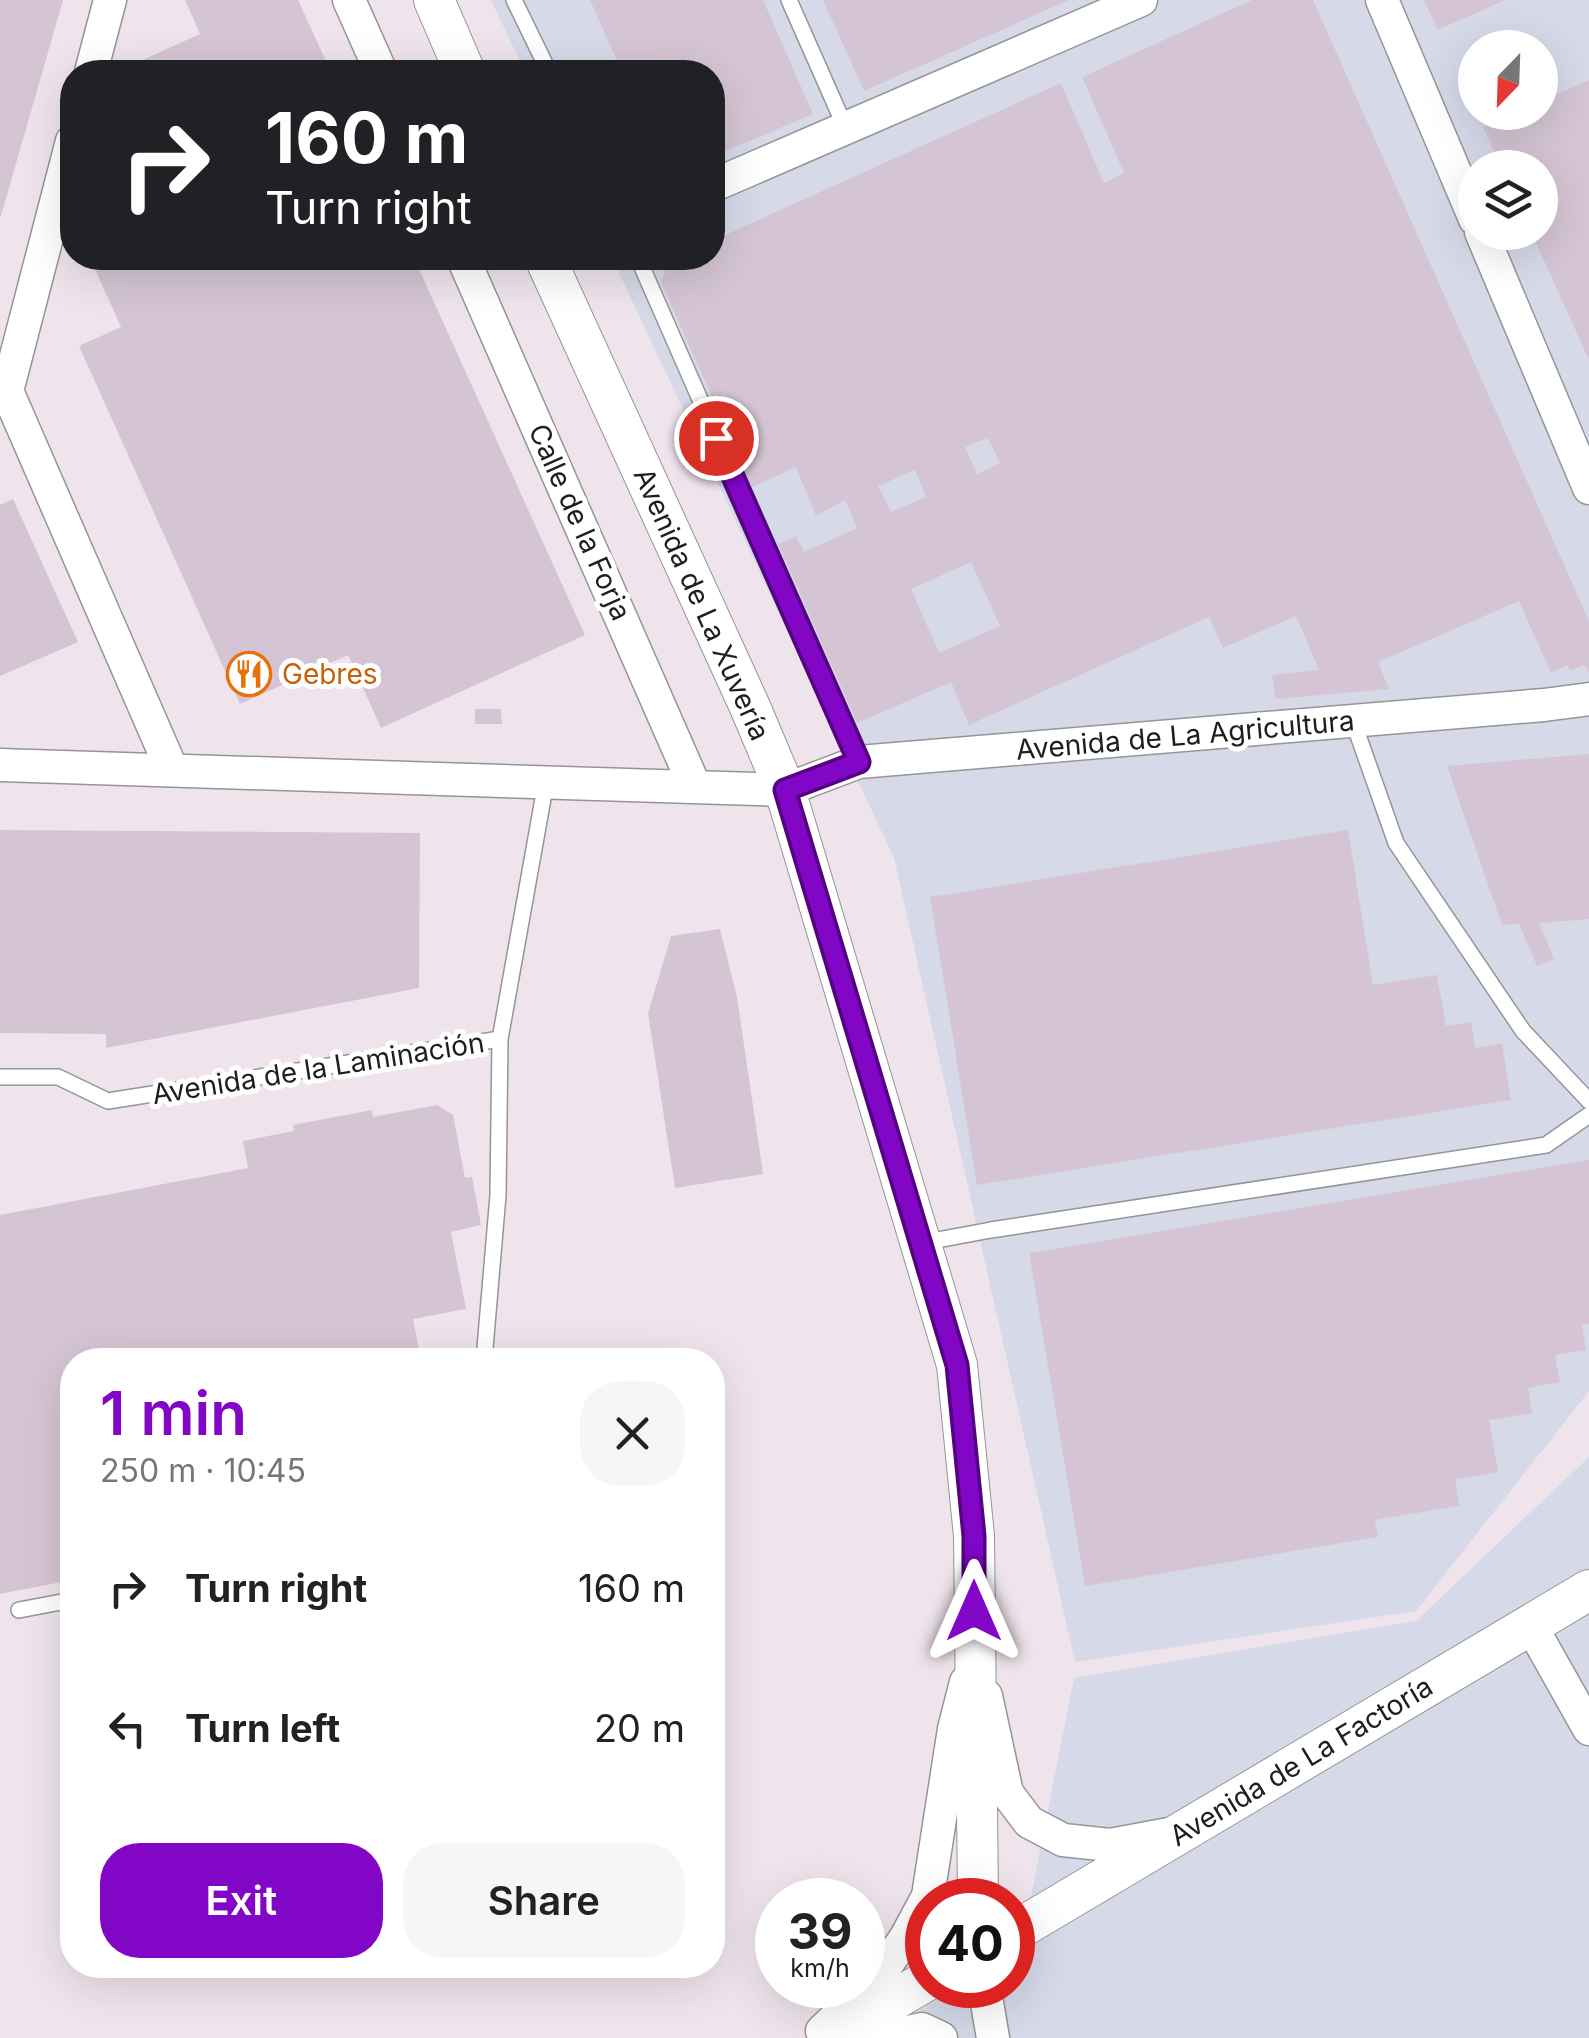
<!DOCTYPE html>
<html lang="en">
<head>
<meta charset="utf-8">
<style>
  body { margin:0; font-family:Inter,sans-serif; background:#f6f6f6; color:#222; height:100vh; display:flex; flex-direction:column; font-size:38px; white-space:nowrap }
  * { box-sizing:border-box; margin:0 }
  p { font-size:32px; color:#767676 }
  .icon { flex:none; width:55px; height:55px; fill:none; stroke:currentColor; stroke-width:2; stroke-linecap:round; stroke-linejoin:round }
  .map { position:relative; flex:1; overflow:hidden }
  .side { position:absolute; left:60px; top:1348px; width:665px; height:630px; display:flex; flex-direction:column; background:#fff; border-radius:40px; box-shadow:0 10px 40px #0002 }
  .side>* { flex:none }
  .banner { position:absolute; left:60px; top:60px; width:665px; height:210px; border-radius:40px; box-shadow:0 10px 40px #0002; background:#202124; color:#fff; overflow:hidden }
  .needle { width:65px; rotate:203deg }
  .buttons { position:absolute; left:1458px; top:30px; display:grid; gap:20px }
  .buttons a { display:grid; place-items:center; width:100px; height:100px; border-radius:50%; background:#fff; box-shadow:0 10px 40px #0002; font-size:50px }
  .speed { position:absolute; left:755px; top:1878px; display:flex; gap:20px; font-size:50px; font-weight:700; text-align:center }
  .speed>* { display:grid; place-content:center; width:130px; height:130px; border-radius:50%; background:#fff; box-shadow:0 10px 40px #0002; line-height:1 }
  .speed small { font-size:25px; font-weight:400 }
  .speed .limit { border:15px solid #d22; background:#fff; color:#111 }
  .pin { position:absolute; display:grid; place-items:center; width:85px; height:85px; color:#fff; margin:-42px; border:5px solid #fff; border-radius:50%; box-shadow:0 2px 10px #0007 }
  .me { position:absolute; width:110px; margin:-55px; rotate:0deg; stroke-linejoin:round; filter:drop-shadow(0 0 8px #0008) }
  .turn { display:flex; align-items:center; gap:35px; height:210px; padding:0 40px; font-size:45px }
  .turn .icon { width:130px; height:130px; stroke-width:2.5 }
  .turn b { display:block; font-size:70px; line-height:85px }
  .round { display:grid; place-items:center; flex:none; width:105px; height:105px; border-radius:40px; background:#f6f6f6 }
  .summary { display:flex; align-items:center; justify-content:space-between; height:170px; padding:0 40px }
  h1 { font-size:60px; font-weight:600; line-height:75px; color:#8106c6 }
  .button { display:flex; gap:20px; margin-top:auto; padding:20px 40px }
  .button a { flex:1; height:115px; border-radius:40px; background:#8106c6; color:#fff; font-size:40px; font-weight:600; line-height:115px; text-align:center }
  .button a+a { background:#f6f6f6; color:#222 }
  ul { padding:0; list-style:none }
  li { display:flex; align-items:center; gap:30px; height:140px; padding:0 40px }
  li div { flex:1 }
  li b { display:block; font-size:38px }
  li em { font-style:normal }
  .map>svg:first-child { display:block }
  .industrial { fill:#d6d9e8; fill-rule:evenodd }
  .building { fill:#d5c5d4; fill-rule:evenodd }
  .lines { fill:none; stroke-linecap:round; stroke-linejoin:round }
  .service-casing { stroke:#959595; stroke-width:18 }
  .minor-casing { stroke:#959595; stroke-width:35 }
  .tertiary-casing { stroke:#959595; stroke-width:42 }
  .service { stroke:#fff; stroke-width:15 }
  .minor { stroke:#fff; stroke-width:32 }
  .tertiary { stroke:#fff; stroke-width:40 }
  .route-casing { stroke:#540481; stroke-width:25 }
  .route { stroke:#8106c6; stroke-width:18 }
  .labels { text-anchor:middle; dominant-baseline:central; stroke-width:10; stroke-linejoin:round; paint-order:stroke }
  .street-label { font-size:28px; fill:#1e1e1e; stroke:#fff }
  .food-label { font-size:28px; fill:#c56008; stroke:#fff; text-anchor:start }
</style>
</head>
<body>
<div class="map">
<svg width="1589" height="2038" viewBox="0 0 1589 2038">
  <rect width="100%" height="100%" fill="#efe4ec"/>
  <path class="industrial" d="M491 0H1589V1391L1416 1611 1075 1662 894 858 612 258H712V72H525ZM1475 48H1540V112H1475ZM1475 168H1540V232H1475Z
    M1589 1457V2038H875L961 1985H1012L1013 1953 1021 1947 1074 1678 1416 1621Z"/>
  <path class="building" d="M0 0H63L1 216H0Z
    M185 0H298L331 72H143L138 62 200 34Z
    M590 0H763L813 114 712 157V72H622Z
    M823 0H1069L864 91Z
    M1252 0H1313L1589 621V672L1584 665 1570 670 1567 665 1551 673 1519 601 1378 662 1389 689 1276 699 1272 675 1319 670 1296 616 1223 648 1209 617 969 725 951 682 857 723 778 544 796 536 804 552 857 528 845 500 816 516 796 467 752 487 661 282 669 261 676 258H712V241L1061 83 1104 183 1124 173 1082 77ZM988 438 1000 463 977 474 965 447ZM915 470 926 497 891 512 878 486ZM971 562 1000 626 939 653 911 589Z
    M1424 0H1505L1438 30Z
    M1589 80V360L1531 232H1540V168H1502L1483 127 1516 112H1540V102Z
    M90 258H414L585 635 381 728 348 655 240 704 79 346 121 327Z
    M13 499 78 642 0 676V505Z
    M475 709H501L502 724H475Z
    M1589 754V919L1539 923 1554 959 1537 966 1519 924 1502 925 1447 766Z
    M0 830 420 833 419 988 106 1048V1034L0 1033Z
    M1348 830 1373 985 1437 975 1446 1026 1471 1022 1475 1048 1502 1043 1511 1100 977 1185 930 897Z
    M720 929 737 997 763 1174 675 1188 648 1013 671 936Z
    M437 1105 453 1115 465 1178 472 1177 481 1225 451 1232 466 1309 413 1319 421 1360H72V1580L0 1594V1215L248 1168 243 1141 294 1131 293 1125 372 1110 373 1117Z
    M1589 1160V1324L1582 1325 1586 1350 1555 1355 1560 1382 1528 1388 1532 1413 1489 1420 1498 1472 1455 1479 1459 1506 1375 1520 1378 1537 1085 1586 1029 1253Z"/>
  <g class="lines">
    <defs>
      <path id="service" d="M514 0 549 72
        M789 0 846 129
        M638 258 859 762
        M1353 721 1396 843 1523 1031 1589 1101
        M0 1077H58L108 1101 500 1039 546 782
        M921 1243 991 1230 1546 1145 1589 1115
        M484 1360 498 1195 500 1039
        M19 1610 72 1600"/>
      <path id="minor" d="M349 0 381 72
        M1382 0 1475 219
        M91 72 110 0
        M72 141 7 391 172 770
        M712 186 1141 0
        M1481 232 1589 488
        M463 258 695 787
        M0 765 785 790 859 762 1544 705 1589 699
        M1530 1624 1589 1729
        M986 1696 1007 1793 1029 1822 1063 1840 1110 1845 1169 1834
        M984 1985 993 2038
        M822 2031 879 1976 906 1937 928 1896 954 1729 966 1682
        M880 2038 922 2029 941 2038"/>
      <path id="tertiary" d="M434 0 465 72
        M545 258 750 707 785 790 957 1365 974 1536 978 1900
        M1012 1933 1589 1590
        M829 2038 928 1980"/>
    </defs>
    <use href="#service" class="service-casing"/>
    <use href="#minor" class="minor-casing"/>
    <use href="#tertiary" class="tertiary-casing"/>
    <use href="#service" class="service"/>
    <use href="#minor" class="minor"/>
    <use href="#tertiary" class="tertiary"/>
  </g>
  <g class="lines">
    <defs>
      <path id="route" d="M716 438 859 762 785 790 957 1365 974 1536V1611"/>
    </defs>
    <use href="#route" class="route-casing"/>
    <use href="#route" class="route"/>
  </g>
  <defs>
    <symbol id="restaurant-ring" viewBox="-11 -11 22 22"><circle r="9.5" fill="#fff" stroke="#e8710a" stroke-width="1.5"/><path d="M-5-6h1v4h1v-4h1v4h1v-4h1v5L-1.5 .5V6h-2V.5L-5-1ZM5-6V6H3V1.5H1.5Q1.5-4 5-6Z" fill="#e8710a"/></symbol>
  </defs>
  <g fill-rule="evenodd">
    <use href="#restaurant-ring" x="224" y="649" width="50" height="50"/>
  </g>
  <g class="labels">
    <g class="street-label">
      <text transform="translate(580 522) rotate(66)">Calle de la Forja</text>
      <text transform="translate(702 604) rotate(66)">Avenida de La Xuvería</text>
      <text transform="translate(1185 735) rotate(-5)">Avenida de La Agricultura</text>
      <text transform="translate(318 1068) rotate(-9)">Avenida de la Laminación</text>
      <text transform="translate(1301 1761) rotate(-31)">Avenida de La Factoría</text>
    </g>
    <g class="food-label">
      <text x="282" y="674">Gebres</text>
    </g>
  </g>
</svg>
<div class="buttons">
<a><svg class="needle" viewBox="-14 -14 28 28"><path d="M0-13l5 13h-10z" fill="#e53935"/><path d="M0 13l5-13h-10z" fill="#767676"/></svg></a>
<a><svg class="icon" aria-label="layers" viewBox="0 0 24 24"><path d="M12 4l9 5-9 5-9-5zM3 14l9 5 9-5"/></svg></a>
</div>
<div class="speed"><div>39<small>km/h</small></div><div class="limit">40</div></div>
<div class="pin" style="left:716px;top:438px;background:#d93025"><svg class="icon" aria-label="arrive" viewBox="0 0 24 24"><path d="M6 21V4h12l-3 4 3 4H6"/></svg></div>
<svg class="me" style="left:974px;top:1611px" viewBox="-20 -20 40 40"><path d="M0-17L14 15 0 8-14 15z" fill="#8106c6" stroke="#fff" stroke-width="4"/></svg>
<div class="banner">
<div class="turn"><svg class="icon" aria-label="right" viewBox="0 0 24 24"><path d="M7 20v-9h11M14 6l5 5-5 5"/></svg><div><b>160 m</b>Turn right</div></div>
</div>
<section class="side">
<div class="summary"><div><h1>1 min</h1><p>250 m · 10:45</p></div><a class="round"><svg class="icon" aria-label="close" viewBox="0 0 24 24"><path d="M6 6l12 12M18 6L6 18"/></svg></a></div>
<ul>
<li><svg class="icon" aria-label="right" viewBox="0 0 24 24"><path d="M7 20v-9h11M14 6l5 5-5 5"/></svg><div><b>Turn right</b></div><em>160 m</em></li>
<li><svg class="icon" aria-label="left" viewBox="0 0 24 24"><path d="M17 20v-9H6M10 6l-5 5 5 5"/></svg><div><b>Turn left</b></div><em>20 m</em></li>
</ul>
<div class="button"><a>Exit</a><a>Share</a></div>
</section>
</div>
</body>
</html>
